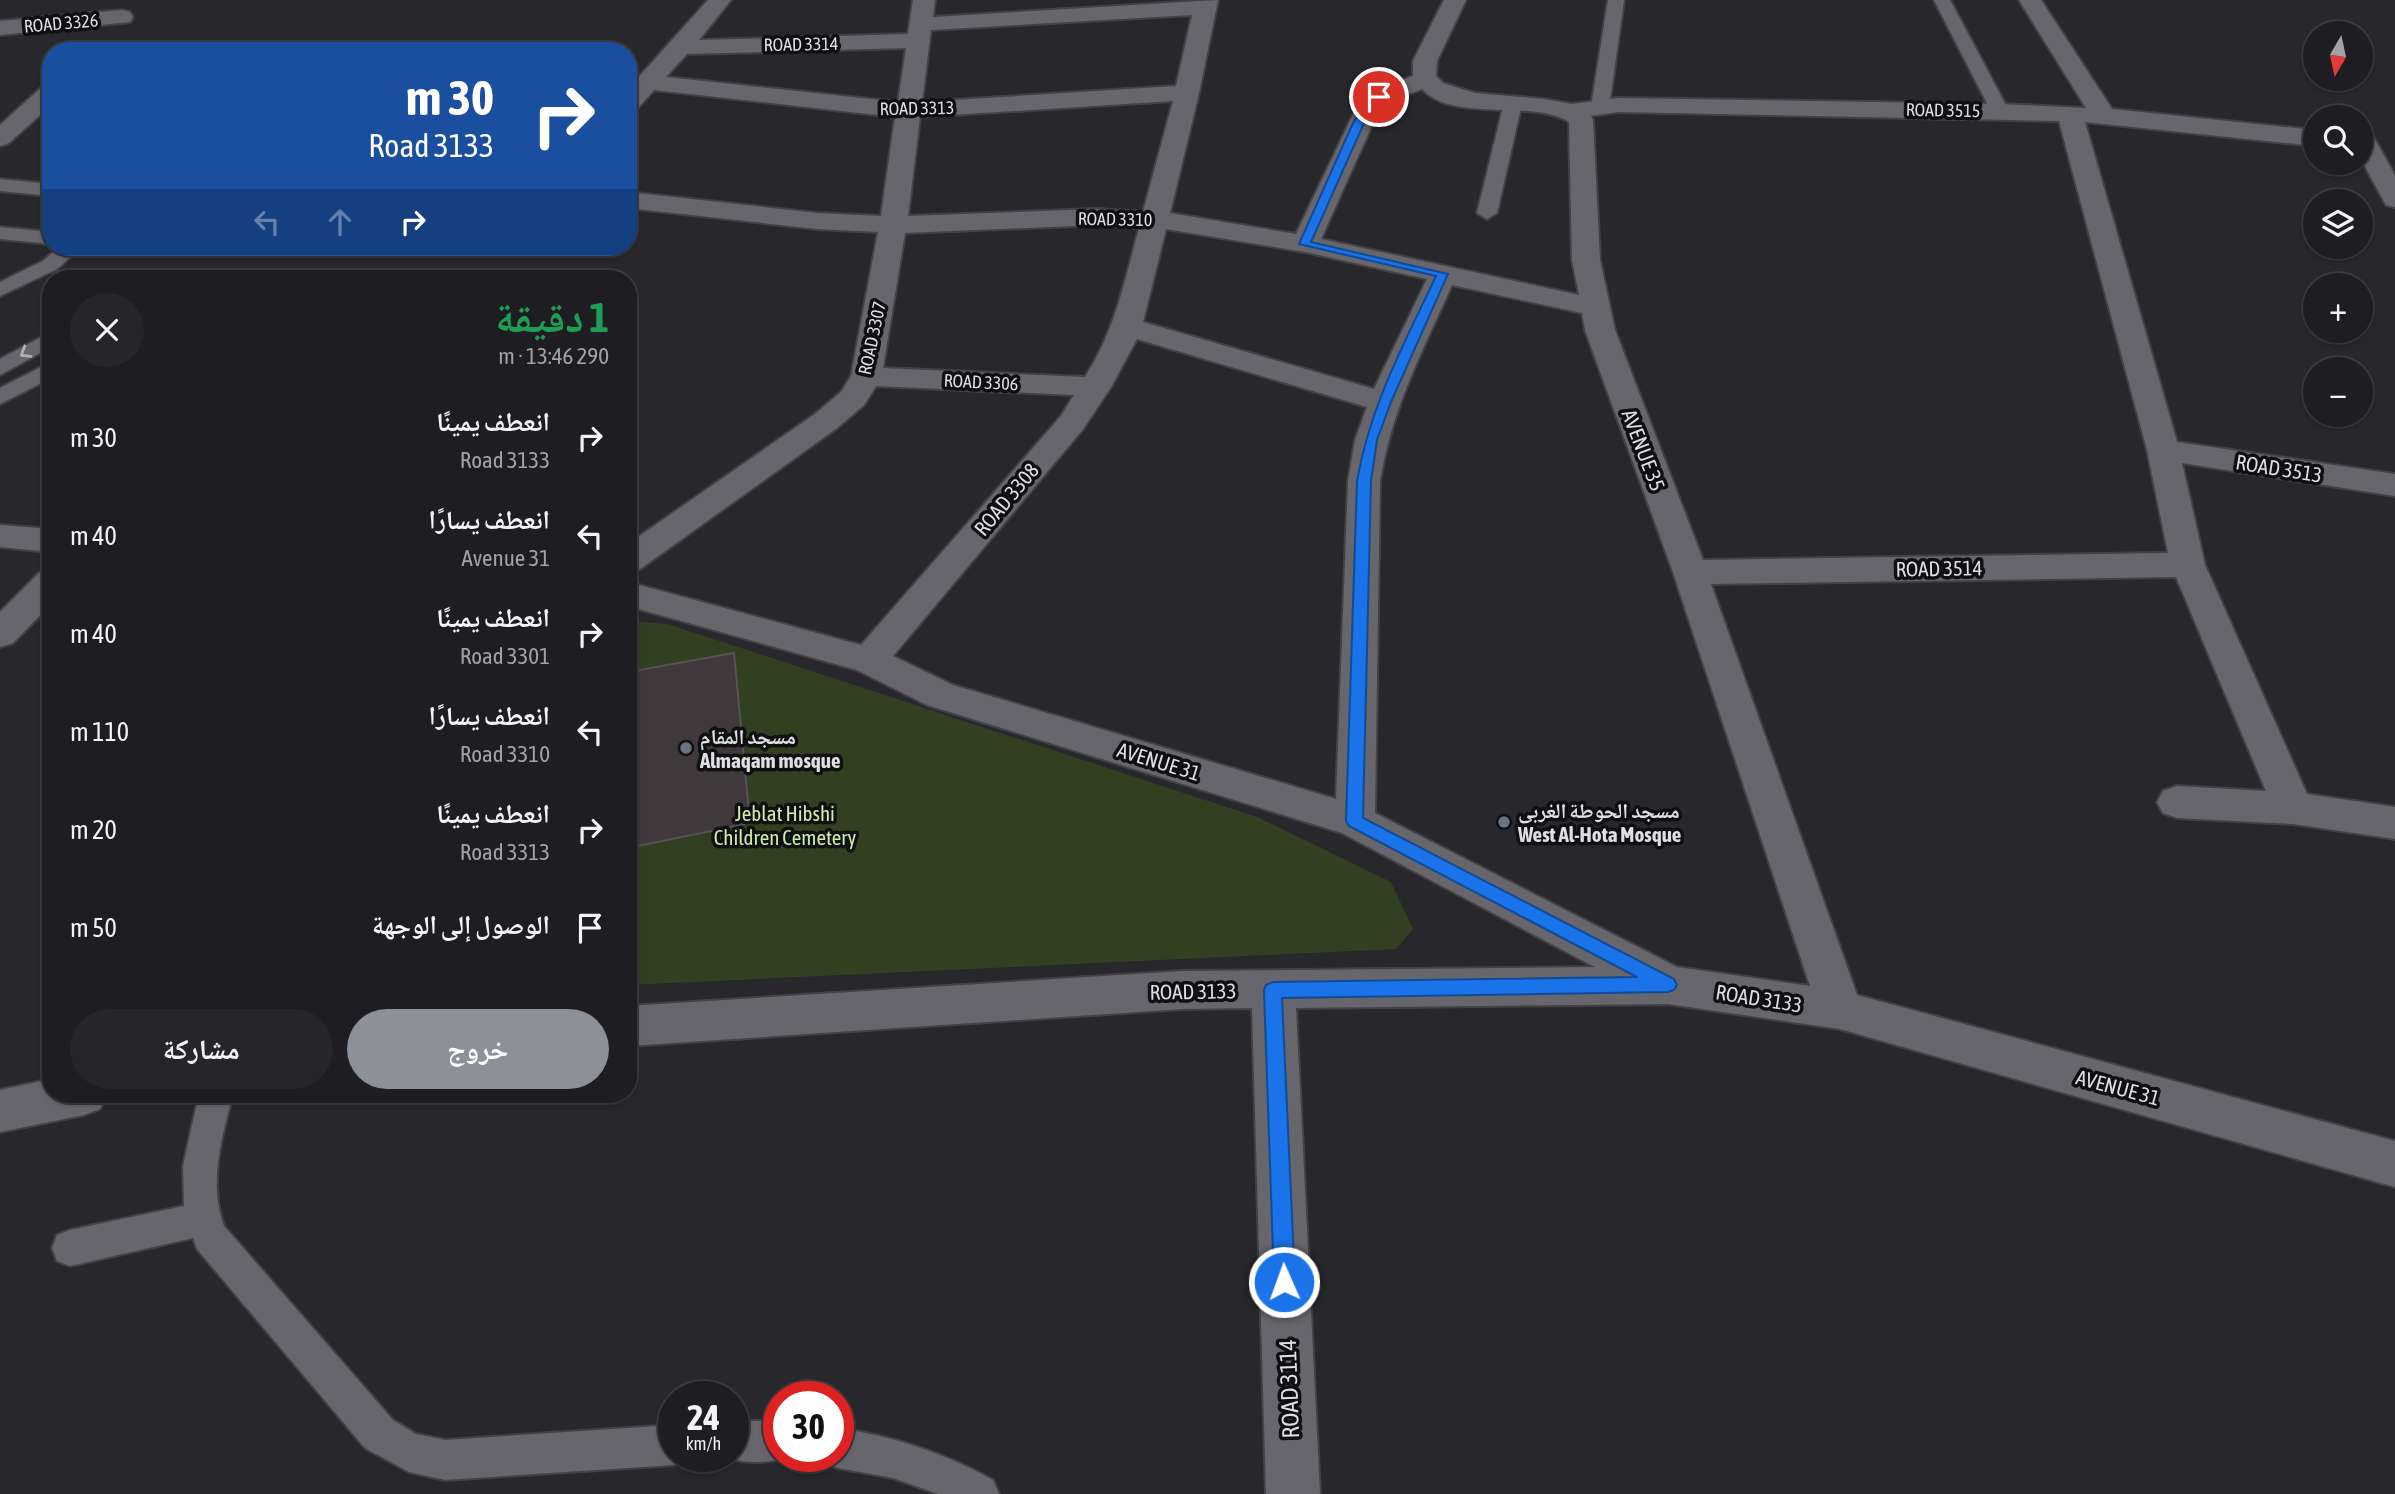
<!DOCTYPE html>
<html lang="ar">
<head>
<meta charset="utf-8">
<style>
  body { margin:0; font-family:"Asap Condensed","Noto Naskh Arabic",sans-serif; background:#26262a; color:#f1f3f6; direction:rtl; height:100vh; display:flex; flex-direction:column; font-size:26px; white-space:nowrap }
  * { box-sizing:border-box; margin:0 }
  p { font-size:23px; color:#a1a2a5 }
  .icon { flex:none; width:38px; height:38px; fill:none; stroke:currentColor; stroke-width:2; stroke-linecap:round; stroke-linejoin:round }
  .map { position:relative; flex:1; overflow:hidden; direction:ltr }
  .details { position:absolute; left:42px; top:270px; width:595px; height:833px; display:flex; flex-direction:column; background:#1e1d21; border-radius:28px; box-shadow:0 2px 5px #0004,0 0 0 2px #3c3b3f; direction:rtl }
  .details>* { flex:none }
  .top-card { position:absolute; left:42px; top:42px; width:595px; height:214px; border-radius:28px; box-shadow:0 2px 5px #0004,0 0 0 2px #3c3b3f; direction:rtl; background:#1a4fa0; color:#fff; overflow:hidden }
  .needle { width:46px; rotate:189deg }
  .tools { position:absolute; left:2303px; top:21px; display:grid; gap:14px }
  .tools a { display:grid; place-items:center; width:70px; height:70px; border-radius:50%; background:#1e1d21; box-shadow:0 2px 5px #0004,0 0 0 2px #3c3b3f; font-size:35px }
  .speed { position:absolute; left:658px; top:1381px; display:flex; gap:14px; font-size:35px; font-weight:700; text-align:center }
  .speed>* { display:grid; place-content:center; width:91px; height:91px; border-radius:50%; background:#1e1d21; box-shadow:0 2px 5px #0004,0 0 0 2px #3c3b3f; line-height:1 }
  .speed small { font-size:18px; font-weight:400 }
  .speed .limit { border:10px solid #d22; background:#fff; color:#111 }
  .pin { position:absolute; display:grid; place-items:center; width:60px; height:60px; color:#fff; margin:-30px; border:4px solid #fff; border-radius:50%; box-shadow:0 2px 7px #0007 }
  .me { position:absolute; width:77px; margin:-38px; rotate:358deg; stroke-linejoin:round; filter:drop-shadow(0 0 5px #0008) }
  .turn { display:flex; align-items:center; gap:24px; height:147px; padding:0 28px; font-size:32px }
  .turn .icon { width:91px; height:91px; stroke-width:2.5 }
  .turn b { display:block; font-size:49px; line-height:60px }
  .lanes { display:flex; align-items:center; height:66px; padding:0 28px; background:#0003; justify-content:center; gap:35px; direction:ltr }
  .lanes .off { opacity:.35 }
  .round { display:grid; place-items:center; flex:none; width:74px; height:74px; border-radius:37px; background:#26262a }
  .head { display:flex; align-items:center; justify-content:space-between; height:119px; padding:0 28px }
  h1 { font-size:42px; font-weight:700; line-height:52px; color:#1e9e55 }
  .button { display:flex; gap:14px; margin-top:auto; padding:14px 28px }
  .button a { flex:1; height:80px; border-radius:42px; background:#8c9099; color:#fff; font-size:28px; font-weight:700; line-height:80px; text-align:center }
  .button a+a { background:#26262a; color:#f1f3f6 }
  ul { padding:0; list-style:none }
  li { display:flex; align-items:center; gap:21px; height:98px; padding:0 28px }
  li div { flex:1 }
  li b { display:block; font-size:26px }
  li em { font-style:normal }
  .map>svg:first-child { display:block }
  .green { fill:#314021 }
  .building { fill:#3f393b; stroke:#585254; stroke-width:2 }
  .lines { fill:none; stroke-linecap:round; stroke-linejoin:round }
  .lane-casing { stroke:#424245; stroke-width:4 }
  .street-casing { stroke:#424245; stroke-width:4 }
  .lane { fill:#67666c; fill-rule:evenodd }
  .street { fill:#67666c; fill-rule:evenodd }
  .oneway { stroke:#afafb3 }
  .route { fill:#1a73e8; stroke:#114b97; stroke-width:2 }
  .worship-dot { fill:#6b7280; stroke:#101012; stroke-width:2.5 }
  .labels { text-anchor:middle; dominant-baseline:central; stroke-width:7; stroke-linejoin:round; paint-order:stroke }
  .far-street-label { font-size:18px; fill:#dfdfe2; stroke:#101012 }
  .street-label { font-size:21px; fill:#dfdfe2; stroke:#101012 }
  .poi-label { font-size:21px; font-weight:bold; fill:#dfdfe2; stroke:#101012; text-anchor:start }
  .park-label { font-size:21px; fill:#cea; stroke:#101012 }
  .near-street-label { font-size:24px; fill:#dfdfe2; stroke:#101012 }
</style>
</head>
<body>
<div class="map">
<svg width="2395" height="1494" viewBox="0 0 2395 1494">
  <rect width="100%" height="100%" fill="#28272c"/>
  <path class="green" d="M628 621 668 624 1257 817 1391 882 1413 929 1396 949 628 985Z"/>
  <path class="building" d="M734 653 750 823 628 848V672Z"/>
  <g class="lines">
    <defs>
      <path id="lane" d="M1608 0H1624L1609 107 1600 112 1591 107Z
        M1934 0H1950L2009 111 2006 115 2000 116 1991 111Z
        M1513 98 1522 103 1497 213 1487 219 1477 213 1504 103Z
        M0 179 51 184V196L0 191Z
        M0 227 51 232V244L0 239Z
        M59 247H81L57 269 0 296V282L43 261Z
        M51 332V347L0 375V359Z
        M51 362V378L0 404V388Z
        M199 1094H233C222 1136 208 1183 224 1226L393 1420 416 1434 445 1440 674 1425V1456H689L688 1459 674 1465 445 1480 409 1472 365 1448 197 1249 193 1238 70 1266 57 1261 52 1248 57 1235 70 1230 184 1206 183 1166Z
        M733 1421H779V1456H790C771 1464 741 1464 722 1456H733Z
        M838 1428C893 1436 944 1453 993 1480L999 1494H938L893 1478 838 1468 824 1462 822 1456H838Z"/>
      <path id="street" d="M708 0H731L699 40 908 34 913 0H935L933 17 1218 0 1199 93 1170 213 1296 234 1358 104 1370 92 1413 76V61L1444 0H1466L1437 61 1436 76 1443 83 1475 93 1544 99 1572 104 1618 98 2000 104 2086 108 2019 0H2041L2112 109 2315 130V146L2085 122 2177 442 2395 474V496L2182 463 2205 565 2307 794 2395 807V839L2293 824 2177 818 2163 813 2157 802 2163 791 2177 786 2266 791 2176 577 1711 584 1857 995 2395 1141V1187L1840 1029 1668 1004 1296 1008 1320 1494H1266L1252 1008 1183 1009 628 1046V1006L1183 971 1595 967 1342 833 927 705 857 670 628 606V582L861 645 1061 416 1074 395 876 386 864 405 837 428 640 569 628 573V544L815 414 841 392 851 376 878 232 817 229 628 208V192L817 213 881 216 895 117 654 90 637 109 628 111V89ZM1192 15 1176 86 922 102 931 30ZM906 48 898 102 666 77 687 54ZM1422 89C1452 123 1535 99 1569 122L1572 260 1579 295 1321 239 1378 112 1388 102ZM1173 101 1143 212 1097 209 908 216 920 117ZM1618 112 2059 121 2147 450 2168 553 1703 560 1615 330 1600 260 1593 120 1591 116ZM1097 225 1139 228C1125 280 1115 331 1085 377L883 368 905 233ZM1166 229 1305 252 1427 279 1374 389 1143 322ZM1452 285 1582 313 1585 330 1673 572 1810 986 1677 967 1375 813 1380 481C1392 408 1422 352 1452 285ZM1137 339 1367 407 1355 440 1348 481 1336 799 953 685 893 656 1083 429 1111 387Z
        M122 10 130 12 133 17 130 22 0 35V21Z
        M51 85V105L9 143 0 146V125L42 87Z
        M2365 135 2374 138 2395 175V207L2386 205 2361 159V136Z
        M0 525 51 529V552L0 547Z
        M51 570V604L13 643 0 647V612L39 573Z
        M51 1079V1094H107L100 1109 84 1115 0 1132V1090Z"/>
    </defs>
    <use href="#lane" class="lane-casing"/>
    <use href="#street" class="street-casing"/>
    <use href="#lane" class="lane"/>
    <use href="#street" class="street"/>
  </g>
  <defs><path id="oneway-chevron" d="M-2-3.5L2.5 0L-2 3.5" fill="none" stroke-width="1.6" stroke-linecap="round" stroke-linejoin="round" transform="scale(1.75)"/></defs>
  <use class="oneway" href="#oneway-chevron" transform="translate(25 353) rotate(149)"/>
  <path class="route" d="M1379 94 1384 97 1371 110 1364 123 1311 242 1448 274 1391 402 1377 440 1371 481 1363 818 1674 979 1677 985 1674 990 1668 992 1282 998 1295 1282 1292 1289 1284 1292 1277 1289 1274 1282 1264 990 1266 985 1273 982 1637 977 1349 826 1346 821 1357 481C1370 406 1404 344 1436 276L1299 244 1353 123 1363 107Z"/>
  <g class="worship-dot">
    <circle cx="686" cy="748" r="7"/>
    <circle cx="1504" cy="822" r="7"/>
  </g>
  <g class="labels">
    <g class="far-street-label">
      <text transform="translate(61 23) rotate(-5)">ROAD 3326</text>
      <text transform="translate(801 44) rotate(-1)">ROAD 3314</text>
      <text transform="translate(917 108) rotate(-1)">ROAD 3313</text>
      <text transform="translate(1943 110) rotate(1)">ROAD 3515</text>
      <text transform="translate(1115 219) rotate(1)">ROAD 3310</text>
      <text transform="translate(872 338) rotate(-78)">ROAD 3307</text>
      <text transform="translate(981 382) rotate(3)">ROAD 3306</text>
    </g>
    <g class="street-label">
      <text transform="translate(1644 450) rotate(69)">AVENUE 35</text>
      <text transform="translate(2279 468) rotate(9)">ROAD 3513</text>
      <text transform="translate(1006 499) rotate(-50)">ROAD 3308</text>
      <text transform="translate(1939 568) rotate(-1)">ROAD 3514</text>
      <text transform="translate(1159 761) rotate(17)">AVENUE 31</text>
      <text transform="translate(1193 991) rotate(-1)">ROAD 3133</text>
      <text transform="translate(1759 998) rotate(9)">ROAD 3133</text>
      <text transform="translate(2118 1087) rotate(15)">AVENUE 31</text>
    </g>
    <g class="poi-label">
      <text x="700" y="736">مسجد المقام<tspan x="700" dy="24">Almaqam mosque</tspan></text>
      <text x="1518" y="810">مسجد الحوطة الغربي<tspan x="1518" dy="24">West Al-Hota Mosque</tspan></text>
    </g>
    <g class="park-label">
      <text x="785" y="813">Jeblat Hibshi<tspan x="785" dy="24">Children Cemetery</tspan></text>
    </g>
    <g class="near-street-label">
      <text transform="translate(1289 1389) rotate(-92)">ROAD 3114</text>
    </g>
  </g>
</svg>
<div class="tools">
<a><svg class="needle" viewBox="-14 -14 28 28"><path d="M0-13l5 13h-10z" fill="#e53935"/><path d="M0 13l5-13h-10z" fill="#a1a2a5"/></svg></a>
<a><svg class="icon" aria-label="search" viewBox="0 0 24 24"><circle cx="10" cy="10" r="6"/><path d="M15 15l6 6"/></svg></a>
<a><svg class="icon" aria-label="layers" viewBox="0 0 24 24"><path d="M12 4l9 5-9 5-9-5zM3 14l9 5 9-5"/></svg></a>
<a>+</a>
<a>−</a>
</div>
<div class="speed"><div>24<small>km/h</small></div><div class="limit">30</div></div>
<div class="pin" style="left:1379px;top:97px;background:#d93025"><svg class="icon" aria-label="arrive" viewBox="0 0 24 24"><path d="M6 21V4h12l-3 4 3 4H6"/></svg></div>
<svg class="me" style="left:1284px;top:1282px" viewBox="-20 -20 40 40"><circle r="17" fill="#1a73e8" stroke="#fff" stroke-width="3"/><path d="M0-11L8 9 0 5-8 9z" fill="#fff"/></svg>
<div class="top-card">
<div class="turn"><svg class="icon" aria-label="right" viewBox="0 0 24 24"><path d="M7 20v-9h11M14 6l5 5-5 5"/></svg><div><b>30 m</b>Road 3133</div></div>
<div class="lanes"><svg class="icon off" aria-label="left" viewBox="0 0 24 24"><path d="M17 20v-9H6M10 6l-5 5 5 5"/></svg><svg class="icon off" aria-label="ahead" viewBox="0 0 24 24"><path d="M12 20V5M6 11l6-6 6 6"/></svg><svg class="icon" aria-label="right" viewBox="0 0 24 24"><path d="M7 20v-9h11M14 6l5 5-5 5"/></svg></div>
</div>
<section class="details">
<div class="head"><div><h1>1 دقيقة</h1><p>290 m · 13:46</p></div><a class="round"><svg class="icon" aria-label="close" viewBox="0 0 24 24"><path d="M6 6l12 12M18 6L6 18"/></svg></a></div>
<ul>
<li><svg class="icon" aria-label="right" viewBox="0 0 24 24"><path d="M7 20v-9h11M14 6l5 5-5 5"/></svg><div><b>انعطف يمينًا</b><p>Road 3133</p></div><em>30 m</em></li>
<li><svg class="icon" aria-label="left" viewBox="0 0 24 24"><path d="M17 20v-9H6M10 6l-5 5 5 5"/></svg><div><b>انعطف يسارًا</b><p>Avenue 31</p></div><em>40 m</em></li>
<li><svg class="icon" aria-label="right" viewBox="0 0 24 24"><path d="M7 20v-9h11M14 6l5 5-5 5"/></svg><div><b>انعطف يمينًا</b><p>Road 3301</p></div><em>40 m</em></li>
<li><svg class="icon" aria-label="left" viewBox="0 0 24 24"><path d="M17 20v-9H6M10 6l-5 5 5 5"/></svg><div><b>انعطف يسارًا</b><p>Road 3310</p></div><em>110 m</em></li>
<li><svg class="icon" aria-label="right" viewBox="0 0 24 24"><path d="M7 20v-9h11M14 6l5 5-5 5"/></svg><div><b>انعطف يمينًا</b><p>Road 3313</p></div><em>20 m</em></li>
<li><svg class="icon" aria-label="arrive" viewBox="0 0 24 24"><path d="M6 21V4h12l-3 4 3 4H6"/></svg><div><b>الوصول إلى الوجهة</b></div><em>50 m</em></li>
</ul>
<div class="button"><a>خروج</a><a>مشاركة</a></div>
</section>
</div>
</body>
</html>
